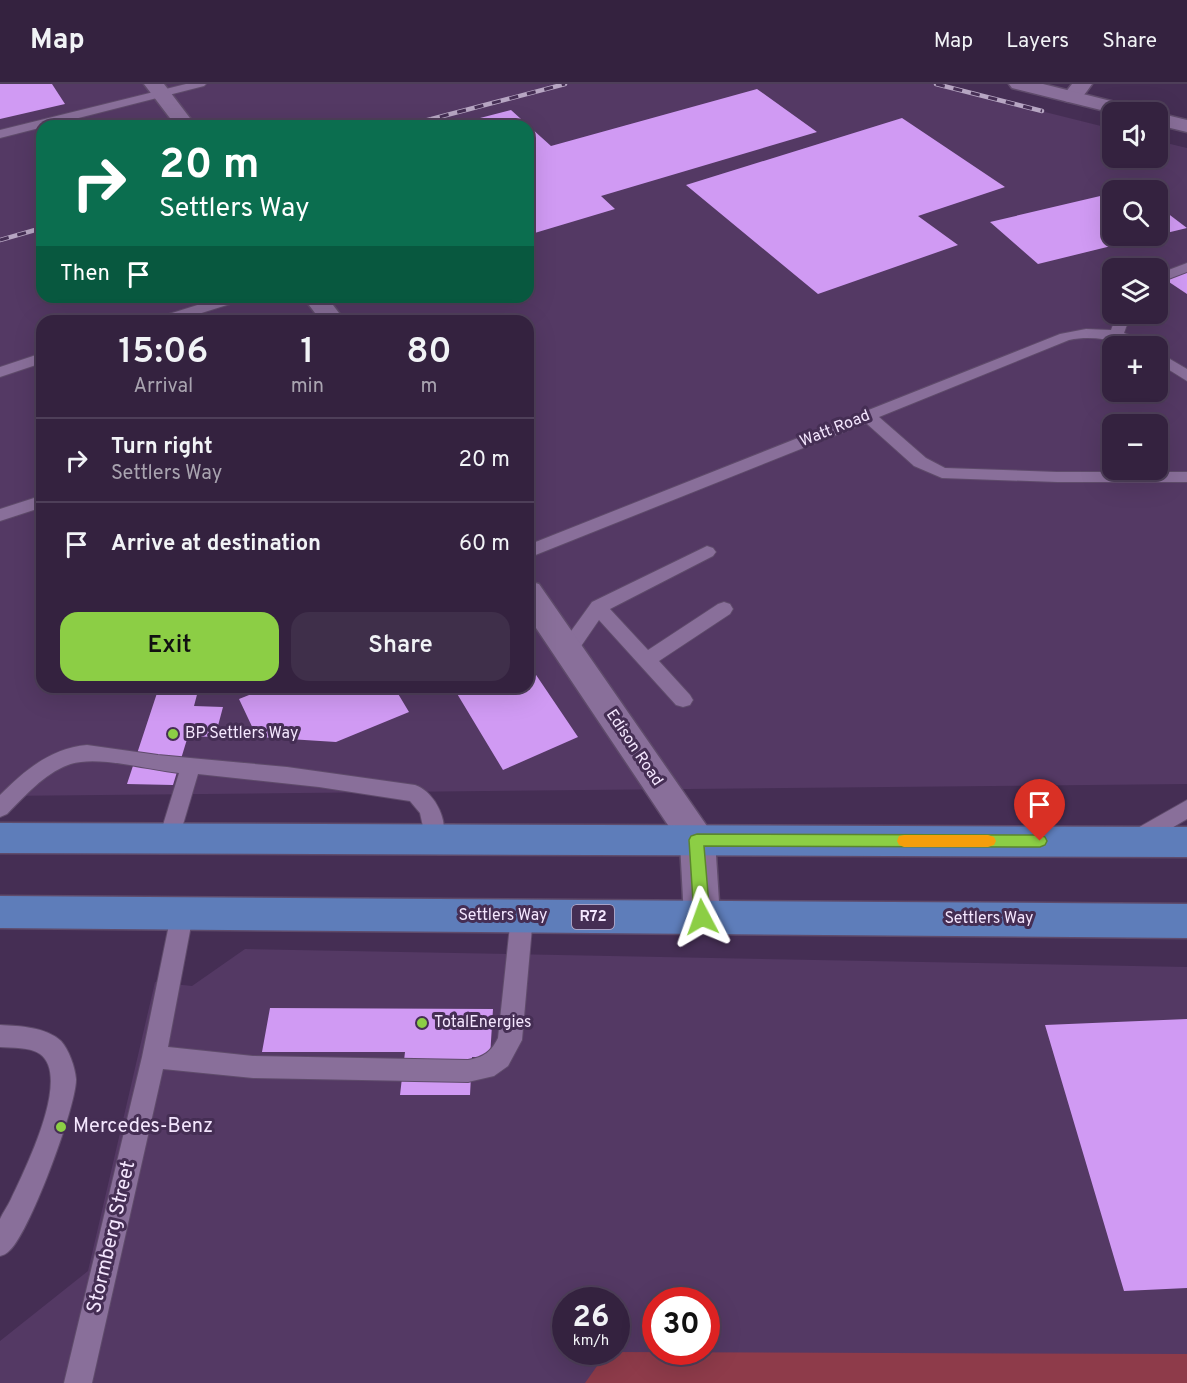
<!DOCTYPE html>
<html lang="en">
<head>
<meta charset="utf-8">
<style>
  body { margin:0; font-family:Overpass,sans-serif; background:#3f2f4a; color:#f1f3f6; height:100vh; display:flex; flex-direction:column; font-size:22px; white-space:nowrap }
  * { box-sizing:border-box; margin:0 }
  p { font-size:20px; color:#a9a4b0 }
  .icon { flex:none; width:33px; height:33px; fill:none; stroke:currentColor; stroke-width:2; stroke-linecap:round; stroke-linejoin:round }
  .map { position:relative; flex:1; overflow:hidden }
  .panel { position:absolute; left:36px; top:231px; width:498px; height:378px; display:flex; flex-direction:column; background:#34223f; border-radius:18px; box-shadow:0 6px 24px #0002,0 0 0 2px #4e3f59 }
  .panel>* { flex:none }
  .hud { position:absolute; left:36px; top:36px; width:498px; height:183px; border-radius:18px; box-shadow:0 6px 24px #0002,0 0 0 2px #4e3f59; background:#0b6e4f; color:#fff; overflow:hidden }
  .buttons { position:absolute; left:1102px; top:18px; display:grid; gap:12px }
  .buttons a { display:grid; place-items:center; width:66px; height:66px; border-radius:12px; background:#34223f; box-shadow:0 6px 24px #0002,0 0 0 2px #4e3f59; font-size:30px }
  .speed { position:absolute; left:552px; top:1203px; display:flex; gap:12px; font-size:30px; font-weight:700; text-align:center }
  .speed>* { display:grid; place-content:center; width:78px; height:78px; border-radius:50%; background:#34223f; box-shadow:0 6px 24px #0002,0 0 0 2px #4e3f59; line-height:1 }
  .speed small { font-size:15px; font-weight:400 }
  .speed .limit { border:9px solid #d22; background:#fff; color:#111 }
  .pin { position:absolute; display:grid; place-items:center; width:51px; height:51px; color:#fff; margin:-62px -26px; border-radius:50% 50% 50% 0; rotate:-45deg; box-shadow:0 0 6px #0007 }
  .pin .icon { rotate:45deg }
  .me { position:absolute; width:66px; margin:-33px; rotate:356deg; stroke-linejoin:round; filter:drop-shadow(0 0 4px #0008) }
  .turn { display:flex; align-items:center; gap:21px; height:126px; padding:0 24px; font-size:27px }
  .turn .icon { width:78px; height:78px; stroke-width:2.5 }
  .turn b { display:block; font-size:42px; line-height:51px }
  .then { display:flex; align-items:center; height:57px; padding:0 24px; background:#0003; gap:12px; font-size:22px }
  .eta { display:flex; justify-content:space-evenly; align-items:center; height:102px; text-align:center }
  .eta b { font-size:36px; font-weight:600; line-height:42px }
  .primary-button { display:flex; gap:12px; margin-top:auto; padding:12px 24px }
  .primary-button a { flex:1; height:69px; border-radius:18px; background:#8cce45; color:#111; font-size:24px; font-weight:600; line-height:69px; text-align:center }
  .primary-button a+a { background:#3f2f4a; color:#f1f3f6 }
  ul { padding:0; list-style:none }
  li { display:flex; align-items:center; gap:18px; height:84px; padding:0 24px; border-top:2px solid #4e3f59 }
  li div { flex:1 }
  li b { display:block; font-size:22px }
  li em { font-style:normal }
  header { display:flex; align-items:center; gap:36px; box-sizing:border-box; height:84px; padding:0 30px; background:#34223f; border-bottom:2px solid #4e3f59 }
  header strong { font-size:28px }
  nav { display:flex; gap:33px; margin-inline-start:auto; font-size:21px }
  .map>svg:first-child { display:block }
  .built { fill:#543964; fill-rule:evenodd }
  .green { fill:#8e3b4a }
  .building { fill:#d09af3 }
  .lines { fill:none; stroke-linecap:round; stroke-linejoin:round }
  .service-casing { stroke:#5f4b6b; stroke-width:2 }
  .minor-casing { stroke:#5f4b6b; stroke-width:3 }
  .tertiary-casing { stroke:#5f4b6b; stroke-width:3 }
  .primary-casing { stroke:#5f4b6b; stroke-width:3 }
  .service { fill:#896f9a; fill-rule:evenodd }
  .minor { fill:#896f9a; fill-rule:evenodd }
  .tertiary { fill:#896f9a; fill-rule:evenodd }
  .primary { fill:#5e7dba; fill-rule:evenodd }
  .rail-casing { stroke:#b7a6c3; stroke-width:4.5 }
  .rail { stroke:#452e54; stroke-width:3; stroke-dasharray:9; stroke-linecap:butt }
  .route { fill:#8cce45; stroke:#5b862d; stroke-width:1.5 }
  .slow { fill:#f59e0b }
  .poi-dot { fill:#8cce45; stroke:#452e54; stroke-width:2 }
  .labels { text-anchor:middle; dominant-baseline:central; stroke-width:6; stroke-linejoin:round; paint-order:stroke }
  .shield { fill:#452e54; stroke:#c0afcb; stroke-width:1.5 }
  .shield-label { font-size:15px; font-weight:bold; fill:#f4e6fe }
  .street-label { font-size:16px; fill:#f4e6fe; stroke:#452e54 }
  .poi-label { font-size:16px; fill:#f4e6fe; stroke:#452e54; text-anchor:start }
  .near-poi-label { font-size:20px; fill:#f4e6fe; stroke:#452e54; text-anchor:start }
  .near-street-label { font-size:20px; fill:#f4e6fe; stroke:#452e54 }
</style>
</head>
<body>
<header>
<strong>Map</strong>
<nav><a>Map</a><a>Layers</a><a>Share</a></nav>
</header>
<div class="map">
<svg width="1187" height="1299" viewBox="0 0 1187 1299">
  <rect width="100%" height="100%" fill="#452e54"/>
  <path class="built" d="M0 0H933L1113 45V74H1158V57L1187 64V700L0 712ZM42 42H528V213H42ZM1113 106H1158V152H1113ZM1113 184H1158V230H1113ZM42 237H528V603H42ZM1113 262H1158V308H1113ZM1113 340H1158V386H1113Z
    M245 865 1187 883V1299H0V1257L88 1187 155 898 192 902ZM566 1216H616V1268H566ZM656 1216H706V1268H656Z"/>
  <path class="green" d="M607 1268 1187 1270V1299H585Z"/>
  <path class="building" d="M0 0H52L65 20 0 35Z
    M757 5 817 48 601 112 615 125 528 151V42L453 41 511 26 551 62Z
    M902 34 1005 103 918 132 958 161 818 210 686 101Z
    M1113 109V152H1152L1038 180 990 138Z
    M1158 122 1187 144 1158 151Z
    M1187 188V210L1166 196Z
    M528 579 578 653 503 686 453 603H528Z
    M159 603H199L194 622 223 623 215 653 188 652 173 701 127 700Z
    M269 603H394L409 628 336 658 257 653 239 615Z
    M270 924 493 925 490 973H472L470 1011H400L405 968H262Z
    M1187 935V1204L1124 1207 1045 941Z"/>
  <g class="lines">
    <defs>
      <path id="service" d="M186 0H206L204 2 0 54V46Z
        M1187 179V188L1158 199V190Z
        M223 213H245L243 216 176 237H154L156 234Z
        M1117 230H1131L1124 249 1149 259 1151 262C1121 262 1101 249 1069 256L879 333 926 374 945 384 1057 388H1187V398H1057L942 394 914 382 866 339 528 474V461L1060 250 1086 245 1111 246Z
        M1158 268 1187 285V297L1158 279Z
        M42 269V279L0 293V283Z
        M34 414 42 419 40 424 0 437V425Z
        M707 462 713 464 716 468 713 472 610 525 648 566 718 520 724 518 730 520 733 525 730 530 659 577 690 611 693 616 690 621 683 623 676 621 599 536 575 571 568 573 561 571 559 566 561 561 592 518Z
        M87 661 158 671 287 683 415 701C436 708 451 741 441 761L434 764 427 761 420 729 410 717 319 703 198 690 179 754 176 760 169 763 162 760 159 754 179 689C148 686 95 670 68 681 44 690 25 712 7 730L0 733V711C25 686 51 664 87 661Z
        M1187 716V735L1141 762 1134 765 1127 762 1124 756 1127 750Z
        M182 821 190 824 193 831 168 963 253 972 468 976C484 973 491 968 498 954L511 832 514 825 522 822 530 825 533 832 522 956 508 982 494 992 468 998 253 994 163 985 92 1299H64L142 973 171 831 174 824Z
        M0 941C20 942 46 943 61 957 69 966 75 983 76 995 77 1021 28 1154 8 1168 6 1170 3 1171 0 1172 0 1161 0 1146 0 1135 3 1128 8 1122 11 1115 24 1087 72 993 40 970 30 963 12 964 0 963Z"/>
      <path id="minor" d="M144 0H164L196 42H176Z
        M1072 0H1092C1084 11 1079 21 1065 17L1062 13Z
        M303 213H327L345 237H321Z
        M528 497 539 500 709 745 715 756 720 833 715 845 702 849 689 845 684 833 680 759 528 532Z"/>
      <path id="tertiary" d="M1009 0H1043L1139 24 1142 28 1113 29 1012 4Z
        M1158 29 1187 36V48L1158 41Z"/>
      <path id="primary" d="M0 739 1187 743V773L0 769Z
        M0 812 1187 820V854L0 844Z"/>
    </defs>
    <use href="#service" class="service-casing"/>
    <use href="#minor" class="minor-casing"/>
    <use href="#tertiary" class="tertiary-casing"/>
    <use href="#primary" class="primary-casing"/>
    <use href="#service" class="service"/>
    <use href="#minor" class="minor"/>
    <use href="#tertiary" class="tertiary"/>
    <use href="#primary" class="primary"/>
    <defs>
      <path id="rail" d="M936 0 1042 27
        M405 42 565 0
        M0 156 42 144"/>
    </defs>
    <use href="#rail" class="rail-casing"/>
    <use href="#rail" class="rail"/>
  </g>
  <path class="route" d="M697 750 1040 751 1045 753 1047 757 1045 761 1040 763 704 762 710 833 707 838 702 840 697 838 694 833 689 756 691 752Z"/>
  <path class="slow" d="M904 751H988L994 753 996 757 994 761 988 763H904L899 761 897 757 899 752Z"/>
  <g class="poi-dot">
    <circle cx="173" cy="650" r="6"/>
    <circle cx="422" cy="939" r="6"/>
    <circle cx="61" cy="1043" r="6"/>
  </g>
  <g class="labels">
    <rect class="shield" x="572" y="821" width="42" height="24" rx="4.5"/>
    <g class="shield-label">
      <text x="593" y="833">R72</text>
    </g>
    <g class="street-label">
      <text transform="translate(835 345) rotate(-22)">Watt Road</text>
      <text transform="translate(634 664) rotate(56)">Edison Road</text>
      <text x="503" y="832">Settlers Way</text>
      <text x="989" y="835">Settlers Way</text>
    </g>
    <g class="poi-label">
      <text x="185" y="650">BP Settlers Way</text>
      <text x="434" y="939">TotalEnergies</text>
    </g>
    <g class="near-poi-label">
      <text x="73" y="1043">Mercedes-Benz</text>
    </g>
    <g class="near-street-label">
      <text transform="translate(112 1153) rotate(-77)">Stormberg Street</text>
    </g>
  </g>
</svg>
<div class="buttons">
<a><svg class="icon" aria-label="sound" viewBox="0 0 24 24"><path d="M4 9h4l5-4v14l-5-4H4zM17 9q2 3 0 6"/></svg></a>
<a><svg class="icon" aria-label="search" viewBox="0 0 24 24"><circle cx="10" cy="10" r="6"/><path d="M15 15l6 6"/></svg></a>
<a><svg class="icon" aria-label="layers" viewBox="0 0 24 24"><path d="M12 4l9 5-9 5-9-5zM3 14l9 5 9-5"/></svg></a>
<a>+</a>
<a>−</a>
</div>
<div class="speed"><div>26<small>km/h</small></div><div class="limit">30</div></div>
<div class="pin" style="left:1040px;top:757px;background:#d93025"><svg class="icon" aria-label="arrive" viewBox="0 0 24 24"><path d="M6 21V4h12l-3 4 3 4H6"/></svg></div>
<svg class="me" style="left:702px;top:833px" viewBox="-20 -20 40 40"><path d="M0-17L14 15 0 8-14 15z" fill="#8cce45" stroke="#fff" stroke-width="4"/></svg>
<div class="hud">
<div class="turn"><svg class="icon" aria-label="right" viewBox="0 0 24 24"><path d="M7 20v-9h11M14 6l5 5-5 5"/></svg><div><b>20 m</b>Settlers Way</div></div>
<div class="then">Then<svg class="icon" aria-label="arrive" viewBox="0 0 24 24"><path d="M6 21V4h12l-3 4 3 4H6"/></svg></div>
</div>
<section class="panel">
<div class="eta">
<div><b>15:06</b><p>Arrival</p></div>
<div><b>1</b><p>min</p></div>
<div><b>80</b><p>m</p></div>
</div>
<ul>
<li><svg class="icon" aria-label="right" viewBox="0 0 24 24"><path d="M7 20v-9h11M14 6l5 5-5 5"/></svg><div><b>Turn right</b><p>Settlers Way</p></div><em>20 m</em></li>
<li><svg class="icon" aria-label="arrive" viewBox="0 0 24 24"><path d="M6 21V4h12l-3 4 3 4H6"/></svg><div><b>Arrive at destination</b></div><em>60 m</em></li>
</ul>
<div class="primary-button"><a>Exit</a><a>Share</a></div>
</section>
</div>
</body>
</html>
